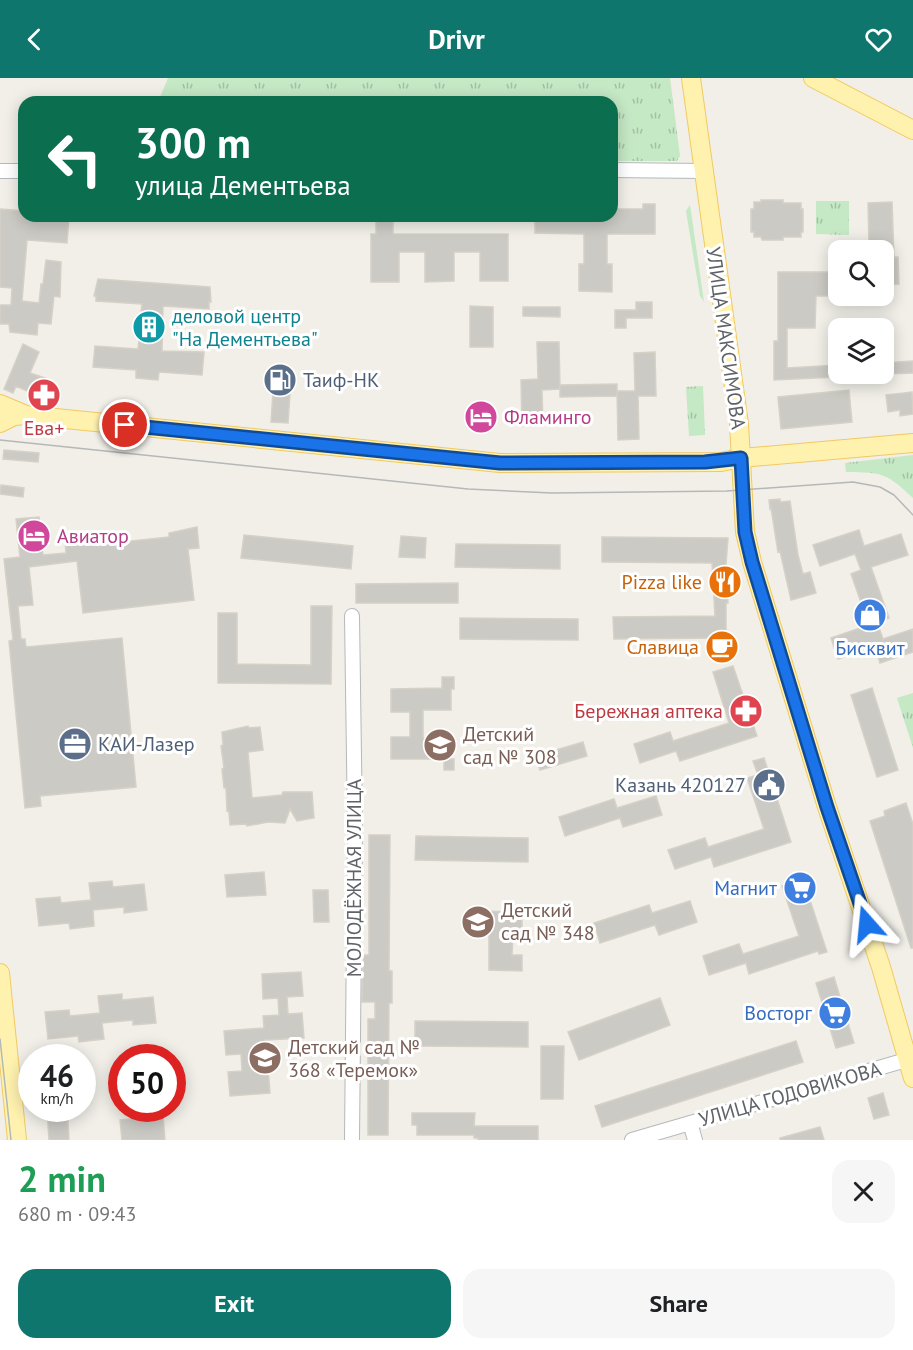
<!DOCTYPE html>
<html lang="en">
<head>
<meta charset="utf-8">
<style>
  body { margin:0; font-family:"PT Sans",sans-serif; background:#f6f6f6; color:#202124; height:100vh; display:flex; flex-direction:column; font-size:22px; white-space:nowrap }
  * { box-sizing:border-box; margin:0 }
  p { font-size:20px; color:#757577 }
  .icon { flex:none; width:33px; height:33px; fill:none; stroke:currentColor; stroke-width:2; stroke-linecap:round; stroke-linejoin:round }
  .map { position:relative; height:1062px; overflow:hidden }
  .panel { display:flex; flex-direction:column; background:#fff; flex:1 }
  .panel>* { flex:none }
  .guide { position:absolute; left:18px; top:18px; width:600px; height:126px; border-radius:18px; box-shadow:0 3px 15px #0003; background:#0b6e4f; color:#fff; overflow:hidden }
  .buttons { position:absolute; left:828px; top:162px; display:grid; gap:12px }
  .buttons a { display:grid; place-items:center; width:66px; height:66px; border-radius:12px; background:#fff; box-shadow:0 3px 15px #0003; font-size:30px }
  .speed { position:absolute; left:18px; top:966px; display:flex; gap:12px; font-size:30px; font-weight:700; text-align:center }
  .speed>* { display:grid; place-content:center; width:78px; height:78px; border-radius:50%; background:#fff; box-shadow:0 3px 15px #0003; line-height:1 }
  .speed small { font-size:15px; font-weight:400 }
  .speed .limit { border:9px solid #d22; background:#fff; color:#111 }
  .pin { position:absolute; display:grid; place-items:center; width:51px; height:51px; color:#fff; margin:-26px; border:3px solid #fff; border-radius:50%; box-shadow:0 2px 6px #0007 }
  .me { position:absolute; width:66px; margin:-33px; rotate:342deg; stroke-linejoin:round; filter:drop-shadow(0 0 4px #0008) }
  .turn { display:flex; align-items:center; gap:21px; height:126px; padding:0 18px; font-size:27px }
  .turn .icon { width:78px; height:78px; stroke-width:2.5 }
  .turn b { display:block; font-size:42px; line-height:51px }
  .round { display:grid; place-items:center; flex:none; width:63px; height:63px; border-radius:18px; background:#f6f6f6 }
  .head { display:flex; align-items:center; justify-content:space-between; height:102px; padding:0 18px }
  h1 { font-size:36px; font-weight:700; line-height:45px; color:#1e9e55 }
  .primary-button { display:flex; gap:12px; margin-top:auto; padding:12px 18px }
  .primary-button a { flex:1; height:69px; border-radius:18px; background:#0f766e; color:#fff; font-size:24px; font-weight:700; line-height:69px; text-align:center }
  .primary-button a+a { background:#f6f6f6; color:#202124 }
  header { display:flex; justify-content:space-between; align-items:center; height:78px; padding:0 18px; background:#0f766e; color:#fff; font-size:27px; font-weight:700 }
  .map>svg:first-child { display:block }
  .green { fill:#c5e8c5 }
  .park { fill:url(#park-tufts) }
  .building { fill:#cccac5; stroke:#d6d1c6; stroke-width:1.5 }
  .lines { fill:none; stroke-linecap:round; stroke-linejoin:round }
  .minor-casing { stroke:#b5b8bc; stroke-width:16 }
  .major-casing { stroke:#f2c960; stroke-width:20 }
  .minor { stroke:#fff; stroke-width:14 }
  .major { stroke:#fff2af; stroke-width:18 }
  .tram { stroke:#b6b7b8; stroke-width:1.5 }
  .route-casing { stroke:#114b97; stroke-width:15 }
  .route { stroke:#1a73e8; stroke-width:10 }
  .labels { text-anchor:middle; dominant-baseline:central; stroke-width:6; stroke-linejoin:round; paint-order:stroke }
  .culture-label { font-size:20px; fill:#0d838f; stroke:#fff; text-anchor:start }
  .street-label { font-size:20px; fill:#5f6368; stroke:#fff }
  .service-label { font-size:20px; fill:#4e5e75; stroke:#fff; text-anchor:start }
  .hotel-label { font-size:20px; fill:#b23c85; stroke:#fff; text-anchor:start }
  .health-label { font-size:20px; fill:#be3a42; stroke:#fff }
  .food-label { font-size:20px; fill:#c56008; stroke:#fff; text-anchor:end }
  .shop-label { font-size:20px; fill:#366cbe; stroke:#fff; text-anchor:end }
  .education-label { font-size:20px; fill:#785e54; stroke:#fff; text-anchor:start }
</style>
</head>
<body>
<header><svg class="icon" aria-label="back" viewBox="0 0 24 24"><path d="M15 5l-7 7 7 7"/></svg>Drivr<svg class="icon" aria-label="heart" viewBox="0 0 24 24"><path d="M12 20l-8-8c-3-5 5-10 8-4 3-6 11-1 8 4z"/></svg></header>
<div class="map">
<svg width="913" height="1062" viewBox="0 0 913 1062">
  <defs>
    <pattern id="park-tufts" width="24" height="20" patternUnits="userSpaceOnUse" patternTransform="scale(1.5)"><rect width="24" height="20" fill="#c5e8c5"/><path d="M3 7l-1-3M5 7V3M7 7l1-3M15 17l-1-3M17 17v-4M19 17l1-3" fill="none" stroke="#a3c0a4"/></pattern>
  </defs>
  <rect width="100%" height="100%" fill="#f1efe8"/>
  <path class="green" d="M690 127 704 224 700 218 686 133Z"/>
  <path class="park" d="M168 0H670L680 78 677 83H612V24H158Z
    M816 123H849V157L816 156Z
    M703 308 705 357 689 358 686 309Z
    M913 377V420C885 394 884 395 846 394L845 385Z
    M913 615V670L897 620Z"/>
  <path class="building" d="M761 122H783V125H801V131H803V154H801V159H783V162H762L761 159H754V154H751V131H754V124H761Z
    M892 124 894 179H898L899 206 884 207V167H869L868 125Z
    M643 126H655V156H607V186H612V214L579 213V186H584V156L535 155V138H612V131H643Z
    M0 131 24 133V138H69L67 165 27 162 22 223 39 225 41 206H43L46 182 61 184 60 219 54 218 51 246 38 245 37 257 10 254 9 246H0V227H11L12 210 0 209Z
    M376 138H393V156H508V203H480V174H454V203L425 204V174H399V204H371V156H376Z
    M778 194H834V218H816L815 250H787V290L838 287V299L774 302V263H778Z
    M98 201 210 209 211 224H209V231L163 228 162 273 204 274 202 297 159 294 158 302 136 300V292L93 289 95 268 138 271 140 254H135V243H140L142 226 96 223V218H94Z
    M636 224H652V240H626V250H615V232H636Z
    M470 228 493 229V269H470Z
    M523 229H560V239L523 238Z
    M537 264H559L560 311 542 312 543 348H522L521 302 538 301Z
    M23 266 39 274 30 295 48 301 45 313H50L49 323 34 322V316L16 308 13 315 4 311Z
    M655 274 656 318H638L639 361 618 362 617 313H635L634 275Z
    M913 283V295L884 296V285Z
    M277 288 290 289 289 301H291L288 345 271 344 274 299 276 300Z
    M617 306V318L560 319V307Z
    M849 312 852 344 781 351 778 319Z
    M912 314 913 336 900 338V332L888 334 886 317Z
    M491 330 492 347 471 349 470 331Z
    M4 372 39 375 38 384 3 381Z
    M1 407 24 410 23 419 0 416Z
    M780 421V424L790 423 798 477 803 496 810 494 816 515 791 522 780 473 778 474 771 430 770 431 769 422Z
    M39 439 43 477 66 475 65 463H93L94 467 169 459V455L197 449 199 470 188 471 194 522 83 535 77 483 29 489 33 527 18 528 21 561H25L26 569 122 560 136 709 40 718 41 728 25 730 9 563 13 562 4 481 20 479 16 441Z
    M859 452 864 468 901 456 908 477 871 489 889 540 877 544 883 561 913 551V574L880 585 875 569 838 581 831 560 869 547 851 496 861 492 855 476 820 488 813 467Z
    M244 457 353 468 351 491 241 480Z
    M401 458 426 460 425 480 399 479Z
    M602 459 728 460 726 486 728 525H726V560L614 561 613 539 715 538 712 485 602 484Z
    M456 466 560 467V491L455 489Z
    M458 505V525H356V506Z
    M311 528H332L331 606 218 605V535H237V586L311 587Z
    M460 540 578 541V562L460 561Z
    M733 588 757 658 680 683 676 673 640 685 634 666 670 654 673 663 729 645 713 594Z
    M442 599H454V611H451V632H423V660H451V681H454V692H444V681H391V659H410V634H391V611L442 610Z
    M872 610 898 692 877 699 851 617Z
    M248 648 249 650 260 649 263 672 248 674 252 720 282 717 283 714H312L314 740 297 743 290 731 285 745 268 744 247 748 246 746 230 747 229 734 227 733 226 710H224L222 691 224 690 221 668 223 667 222 654Z
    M583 664 587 678 540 692 536 678Z
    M764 680 791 764 714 789 711 779 675 791 668 772 705 760 708 769 764 751 747 700 758 697 753 683Z
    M656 718 662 737 623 749 620 740 565 758 559 739 614 721 617 730Z
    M906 725 913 746V870H911L870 743 885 738 884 733Z
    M369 757H390L389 893H392V925H389L388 1057H368V941H375V924H362L363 877H369Z
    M416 758 528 760V784L415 782Z
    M264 794 266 817 227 819 225 797Z
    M803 801 827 874 819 876 818 873 749 896 746 885 709 897 703 878 739 866 743 876 799 858 782 808Z
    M112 803 113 809 144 806 147 832 124 835V829L93 832 94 848 70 851 69 845 39 848 36 821 60 819 61 825 91 822 89 805Z
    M313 812H328L329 844H314Z
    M690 823 697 844 659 857 655 847 600 865 594 845 649 827 652 835Z
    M480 833 522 834V859H513L512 877H522V893L489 892V857H480Z
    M301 894 303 918 287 919 288 936 302 935 304 960 265 962 266 974 250 975 251 992 268 991 270 1015 230 1018 228 994 242 993 241 976 226 977 224 953 264 950 263 938 279 937 278 920 263 921 262 896Z
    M834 899 854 965 836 970 816 905Z
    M122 916V922L153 919 156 945 133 947V942L102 945 104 961 79 964 78 958 48 961 45 934 69 932 70 938 100 935 98 918Z
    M660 920 670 947 579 982 568 954Z
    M415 943 528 944V969L415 968Z
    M796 963 803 984 602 1049 595 1028Z
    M541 968H564L563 1021H541Z
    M883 1015 889 1037 874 1041 868 1020Z
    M47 1030H67L69 1062H49Z
    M412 1035H475L474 1048H538V1062H478V1060H474V1057H417V1047H412Z
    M163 1038 165 1062H122L120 1042Z
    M820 1049 824 1062H780V1060Z"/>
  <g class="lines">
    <defs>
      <path id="minor" d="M612 92 703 93
        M0 93H24
        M690 1045 695 1062
        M352 1062 355 750 352 538
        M632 1062 913 980"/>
      <path id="major" d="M691 0 739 346 745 454 752 484 827 729 881 889 913 1000
        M813 0 913 52
        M0 326 26 337
        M0 345 14 338 26 337 500 385 721 384 741 380 913 365
        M0 895 17 1062"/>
    </defs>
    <use href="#minor" class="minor-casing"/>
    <use href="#major" class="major-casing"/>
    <use href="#minor" class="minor"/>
    <use href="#major" class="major"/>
    <path class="tram" d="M0 362 468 411 552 415 727 413 853 404 880 409 894 417 913 437
      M0 961 11 1062"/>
  </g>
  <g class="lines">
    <defs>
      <path id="route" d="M125 347 500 385 705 384 741 380 745 454 752 484 827 729 867 846"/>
    </defs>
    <use href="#route" class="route-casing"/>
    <use href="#route" class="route"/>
  </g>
  <defs>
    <symbol id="building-disc" viewBox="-11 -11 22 22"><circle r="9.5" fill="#0f9aa8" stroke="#fff"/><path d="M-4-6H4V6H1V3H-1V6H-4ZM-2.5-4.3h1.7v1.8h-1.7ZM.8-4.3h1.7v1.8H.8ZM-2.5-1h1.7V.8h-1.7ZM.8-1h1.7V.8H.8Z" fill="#fff"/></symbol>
    <symbol id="fuel-disc" viewBox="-11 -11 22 22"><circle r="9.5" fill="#5c6f8a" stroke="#fff"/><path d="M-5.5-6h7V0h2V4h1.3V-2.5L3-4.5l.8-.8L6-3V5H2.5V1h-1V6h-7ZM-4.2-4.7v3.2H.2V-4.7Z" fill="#fff"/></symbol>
    <symbol id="pharmacy-disc" viewBox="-11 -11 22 22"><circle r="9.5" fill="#e0444e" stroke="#fff"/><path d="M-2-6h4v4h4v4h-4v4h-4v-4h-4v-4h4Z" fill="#fff"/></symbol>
    <symbol id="hotel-disc" viewBox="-11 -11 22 22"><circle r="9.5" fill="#d1479c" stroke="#fff"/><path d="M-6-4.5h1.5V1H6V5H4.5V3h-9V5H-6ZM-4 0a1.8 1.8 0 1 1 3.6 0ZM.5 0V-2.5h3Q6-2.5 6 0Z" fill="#fff"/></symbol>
    <symbol id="restaurant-disc" viewBox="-11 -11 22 22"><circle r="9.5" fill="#e8710a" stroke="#fff"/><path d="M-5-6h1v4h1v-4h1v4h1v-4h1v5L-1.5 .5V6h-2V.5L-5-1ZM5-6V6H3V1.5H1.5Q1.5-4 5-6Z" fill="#fff"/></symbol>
    <symbol id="shop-disc" viewBox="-11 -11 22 22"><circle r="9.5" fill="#3f7fe0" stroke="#fff"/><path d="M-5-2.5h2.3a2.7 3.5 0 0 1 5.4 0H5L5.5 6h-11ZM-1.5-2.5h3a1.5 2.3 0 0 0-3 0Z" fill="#fff"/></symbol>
    <symbol id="cafe-disc" viewBox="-11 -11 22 22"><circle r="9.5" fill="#e8710a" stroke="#fff"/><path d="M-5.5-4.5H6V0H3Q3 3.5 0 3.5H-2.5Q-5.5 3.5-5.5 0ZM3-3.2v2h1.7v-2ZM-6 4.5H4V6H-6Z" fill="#fff"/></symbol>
    <symbol id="office-disc" viewBox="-11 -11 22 22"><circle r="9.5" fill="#5c6f8a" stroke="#fff"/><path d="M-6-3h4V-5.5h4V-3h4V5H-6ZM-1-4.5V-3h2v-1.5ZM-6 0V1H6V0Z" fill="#fff"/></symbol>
    <symbol id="school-disc" viewBox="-11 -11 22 22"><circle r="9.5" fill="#8d6e63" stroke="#fff"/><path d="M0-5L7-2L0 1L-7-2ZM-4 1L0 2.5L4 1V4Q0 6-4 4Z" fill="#fff"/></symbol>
    <symbol id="civic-disc" viewBox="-11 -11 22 22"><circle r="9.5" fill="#5c6f8a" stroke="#fff"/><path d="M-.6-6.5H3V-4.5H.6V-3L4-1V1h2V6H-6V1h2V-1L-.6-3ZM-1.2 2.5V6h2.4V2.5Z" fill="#fff"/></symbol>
    <symbol id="supermarket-disc" viewBox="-11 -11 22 22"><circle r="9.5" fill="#3f7fe0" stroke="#fff"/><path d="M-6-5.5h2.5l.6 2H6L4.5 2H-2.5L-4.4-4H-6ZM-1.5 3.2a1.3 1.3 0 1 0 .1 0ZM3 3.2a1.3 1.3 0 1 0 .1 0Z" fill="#fff"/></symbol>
  </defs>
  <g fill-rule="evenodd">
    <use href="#building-disc" x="130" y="230" width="38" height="38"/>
    <use href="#fuel-disc" x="261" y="283" width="38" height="38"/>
    <use href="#pharmacy-disc" x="25" y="298" width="38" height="38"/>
    <use href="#hotel-disc" x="462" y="320" width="38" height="38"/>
    <use href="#hotel-disc" x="15" y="439" width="38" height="38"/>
    <use href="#restaurant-disc" x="706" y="485" width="38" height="38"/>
    <use href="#shop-disc" x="851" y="518" width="38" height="38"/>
    <use href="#cafe-disc" x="703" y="550" width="38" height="38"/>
    <use href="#pharmacy-disc" x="727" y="614" width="38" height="38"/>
    <use href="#office-disc" x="56" y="647" width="38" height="38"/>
    <use href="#school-disc" x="421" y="648" width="38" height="38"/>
    <use href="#civic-disc" x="750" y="688" width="38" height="38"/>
    <use href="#supermarket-disc" x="781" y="791" width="38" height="38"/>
    <use href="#school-disc" x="459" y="825" width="38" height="38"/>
    <use href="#supermarket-disc" x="816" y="916" width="38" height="38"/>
    <use href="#school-disc" x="246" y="961" width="38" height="38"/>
  </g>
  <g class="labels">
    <g class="culture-label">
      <text x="172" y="238">деловой центр<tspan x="172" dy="23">"На Дементьева"</tspan></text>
    </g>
    <g class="street-label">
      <text transform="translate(726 260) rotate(82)">УЛИЦА МАКСИМОВА</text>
      <text transform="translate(354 800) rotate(-90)">МОЛОДЁЖНАЯ УЛИЦА</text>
      <text transform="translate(790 1016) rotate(-16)">УЛИЦА ГОДОВИКОВА</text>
    </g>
    <g class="service-label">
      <text x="303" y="302">Таиф-НК</text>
      <text x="98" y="666">КАИ-Лазер</text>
      <text x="746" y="707" text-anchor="end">Казань 420127</text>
    </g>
    <g class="hotel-label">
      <text x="504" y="339">Фламинго</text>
      <text x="57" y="458">Авиатор</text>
    </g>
    <g class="health-label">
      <text x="44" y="350">Ева+</text>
      <text x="723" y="633" text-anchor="end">Бережная аптека</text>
    </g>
    <g class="food-label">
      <text x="702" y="504">Pizza like</text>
      <text x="699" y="569">Славица</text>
    </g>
    <g class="shop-label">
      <text x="870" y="570" text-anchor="middle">Бисквит</text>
      <text x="777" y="810">Магнит</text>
      <text x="812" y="935">Восторг</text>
    </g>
    <g class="education-label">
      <text x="463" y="656">Детский<tspan x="463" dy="23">сад № 308</tspan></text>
      <text x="501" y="832">Детский<tspan x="501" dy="23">сад № 348</tspan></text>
      <text x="288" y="969">Детский сад №<tspan x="288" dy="23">368 «Теремок»</tspan></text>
    </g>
  </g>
</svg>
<div class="buttons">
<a><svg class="icon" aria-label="search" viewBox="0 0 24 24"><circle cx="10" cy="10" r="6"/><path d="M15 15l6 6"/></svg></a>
<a><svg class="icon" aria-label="layers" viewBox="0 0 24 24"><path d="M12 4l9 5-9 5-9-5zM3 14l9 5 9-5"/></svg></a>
</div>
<div class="speed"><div>46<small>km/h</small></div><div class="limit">50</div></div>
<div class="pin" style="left:125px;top:347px;background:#d93025"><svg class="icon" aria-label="arrive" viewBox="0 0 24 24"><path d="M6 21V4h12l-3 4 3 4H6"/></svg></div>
<svg class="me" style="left:867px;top:846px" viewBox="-20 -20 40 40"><path d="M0-17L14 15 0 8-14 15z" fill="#1a73e8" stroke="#fff" stroke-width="4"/></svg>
<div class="guide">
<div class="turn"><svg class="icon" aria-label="left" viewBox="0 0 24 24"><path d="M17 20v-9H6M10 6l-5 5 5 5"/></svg><div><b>300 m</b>улица Дементьева</div></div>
</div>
</div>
<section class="panel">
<div class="head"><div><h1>2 min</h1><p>680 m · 09:43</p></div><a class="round"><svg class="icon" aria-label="close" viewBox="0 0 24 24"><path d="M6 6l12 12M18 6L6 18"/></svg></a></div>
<div class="primary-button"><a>Exit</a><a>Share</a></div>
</section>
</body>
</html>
